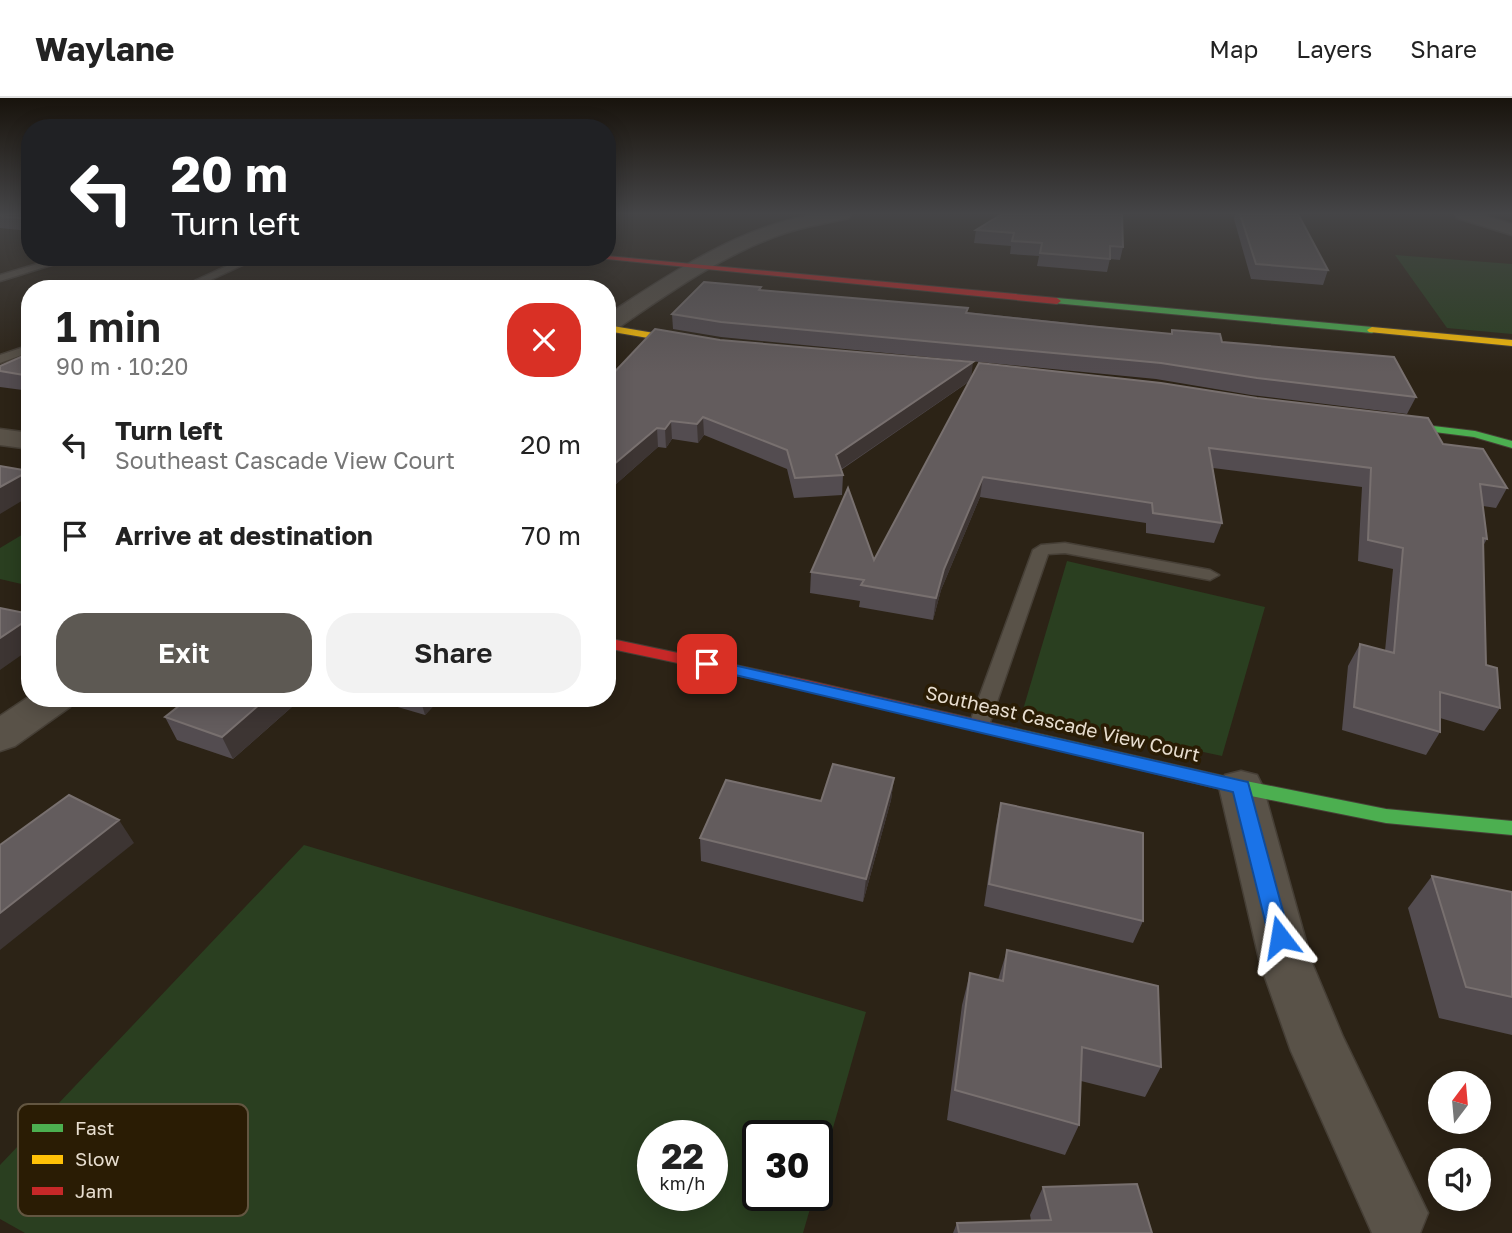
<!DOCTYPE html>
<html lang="en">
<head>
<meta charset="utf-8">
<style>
  body { margin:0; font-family:"Golos Text",sans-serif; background:#f2f2f2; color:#222; height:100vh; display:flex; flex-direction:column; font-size:26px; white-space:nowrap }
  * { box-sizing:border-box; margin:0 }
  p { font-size:23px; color:#767676 }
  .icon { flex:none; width:38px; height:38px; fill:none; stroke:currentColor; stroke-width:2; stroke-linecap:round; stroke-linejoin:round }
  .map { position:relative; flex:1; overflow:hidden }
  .side { position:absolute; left:21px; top:182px; width:595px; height:427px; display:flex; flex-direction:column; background:#fff; border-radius:28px; box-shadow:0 4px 18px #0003 }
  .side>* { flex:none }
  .top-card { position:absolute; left:21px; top:21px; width:595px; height:147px; border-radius:28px; box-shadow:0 4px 18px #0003; background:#202124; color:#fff; overflow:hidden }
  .needle { width:46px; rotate:16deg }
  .fabs { position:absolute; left:1428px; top:973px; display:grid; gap:14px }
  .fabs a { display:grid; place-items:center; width:63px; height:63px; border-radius:50%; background:#fff; box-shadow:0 4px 18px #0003; font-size:35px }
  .speed { position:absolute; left:637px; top:1022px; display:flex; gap:14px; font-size:35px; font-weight:700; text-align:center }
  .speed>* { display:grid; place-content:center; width:91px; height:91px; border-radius:50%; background:#fff; box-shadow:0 4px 18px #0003; line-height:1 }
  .speed small { font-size:18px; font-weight:400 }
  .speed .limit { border:4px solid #111; border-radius:10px; background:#fff; color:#111 }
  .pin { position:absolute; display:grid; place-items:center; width:60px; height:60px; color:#fff; margin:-30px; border-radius:14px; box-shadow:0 4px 10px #0006 }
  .me { position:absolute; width:77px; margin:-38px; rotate:346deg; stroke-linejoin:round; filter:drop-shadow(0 0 5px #0008) }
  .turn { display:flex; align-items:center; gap:24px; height:147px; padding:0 35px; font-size:32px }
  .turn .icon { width:91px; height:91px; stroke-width:2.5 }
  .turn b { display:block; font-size:49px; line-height:60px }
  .round { display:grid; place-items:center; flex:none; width:74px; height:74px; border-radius:28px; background:#f2f2f2 }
  .overview { display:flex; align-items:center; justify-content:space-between; height:119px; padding:0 35px }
  h1 { font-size:42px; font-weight:600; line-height:52px }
  .button { display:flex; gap:14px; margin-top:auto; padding:14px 35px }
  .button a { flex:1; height:80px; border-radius:28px; background:#5d5953; color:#fff; font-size:28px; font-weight:600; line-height:80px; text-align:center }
  .button a+a { background:#f2f2f2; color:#222 }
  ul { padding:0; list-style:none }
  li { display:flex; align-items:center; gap:21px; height:91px; padding:0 35px }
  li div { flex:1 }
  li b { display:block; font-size:26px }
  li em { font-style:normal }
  header { display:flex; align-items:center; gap:42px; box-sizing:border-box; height:98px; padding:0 35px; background:#fff; border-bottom:2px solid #e0e0e0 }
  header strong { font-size:33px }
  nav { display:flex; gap:38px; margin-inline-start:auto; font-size:24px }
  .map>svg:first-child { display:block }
  .green { fill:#2a3f20; fill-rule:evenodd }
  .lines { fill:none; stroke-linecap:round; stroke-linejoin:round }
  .lane-casing { stroke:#463f36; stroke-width:3 }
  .street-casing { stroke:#463f36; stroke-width:3 }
  .fast-casing { stroke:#463f36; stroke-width:2 }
  .slow-casing { stroke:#463f36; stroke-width:2 }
  .jam-casing { stroke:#463f36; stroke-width:2 }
  .lane { fill:#595248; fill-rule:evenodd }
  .street { fill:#595248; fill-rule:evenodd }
  .fast { fill:#4caf50; fill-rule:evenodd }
  .slow { fill:#ffc107; fill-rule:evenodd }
  .jam { fill:#c62828; fill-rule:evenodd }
  .wall { fill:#534c50 }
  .shaded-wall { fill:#3d3533 }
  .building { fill:#635c5d; stroke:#78706f; stroke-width:2 }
  .route { fill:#1a73e8; stroke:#114b97; stroke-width:2 }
  .labels { text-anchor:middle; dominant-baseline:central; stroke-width:7; stroke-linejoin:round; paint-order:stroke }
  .street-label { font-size:19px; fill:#e8ded0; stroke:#2a1c04 }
  .key { fill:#2a1c04; stroke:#635641; stroke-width:2 }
  .key-label { font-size:19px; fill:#e8ded0 }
</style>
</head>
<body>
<header>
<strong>Waylane</strong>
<nav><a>Map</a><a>Layers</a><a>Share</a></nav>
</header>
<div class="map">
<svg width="1512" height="1135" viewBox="0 0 1512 1135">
  <rect width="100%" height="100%" fill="#2c2316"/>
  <path class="green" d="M1395 157 1512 166V236L1447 230Z
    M30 432V488L0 481V450Z
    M1067 463 1265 509 1222 658 1022 615Z
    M304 747 866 914 817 1086V1038H758V1097H814L803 1135H25L0 1121V1067ZM653 1038H712V1097H653Z"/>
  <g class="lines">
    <defs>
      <path id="lane" d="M61 159H77L0 183V177Z
        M244 160 249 163 247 165 191 191H177Z
        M30 247V254L0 265V257Z
        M1065 445 1210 472 1219 477 1210 482 1065 455 1048 456 989 627 986 632H972L969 627 1033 452 1041 447Z"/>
      <path id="street" d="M816 116H851L849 120C828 125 806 128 785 135 723 156 669 195 615 232L607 234V217C671 175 739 129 816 116Z
        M1455 116H1479L1512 126V137L1457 120Z
        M0 331 30 335V351L0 347Z
        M30 598 76 600 70 609 15 648 0 653V618Z
        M1241 673 1257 677 1263 689 1312 865 1343 939 1428 1115 1420 1135H1372L1291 953 1260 865 1219 689 1225 677Z"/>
      <path id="fast" d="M1057 200 1372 229 1377 232 1372 235 1054 205V201Z
        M1383 322 1475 333 1512 343V350L1474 339 1379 327V323Z
        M1014 630 1241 682 1386 711 1512 723V737L1386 725 1241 696 1008 640 1005 636 1008 632Z"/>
      <path id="slow" d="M607 227 701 243 706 246 701 249 607 233Z
        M1372 229 1512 242V248L1369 234 1367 232Z"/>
      <path id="jam" d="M607 158 1057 200 1061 203 1057 206 587 159Z
        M607 540 806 582 1014 630 1020 632 1023 636 1020 640 1014 642 806 592 607 550Z"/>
    </defs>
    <use href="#lane" class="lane-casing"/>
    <use href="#street" class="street-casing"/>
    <use href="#fast" class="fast-casing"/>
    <use href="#slow" class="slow-casing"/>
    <use href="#jam" class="jam-casing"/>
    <use href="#lane" class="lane"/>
    <use href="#street" class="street"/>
    <use href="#fast" class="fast"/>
    <use href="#slow" class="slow"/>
    <use href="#jam" class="jam"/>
  </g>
  <path class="wall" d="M0 116H30V133L0 130Z
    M1002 116 1123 149 1120 162 1110 161 1107 174 1037 168 1039 158 1010 156 1011 148 974 145 976 132Z
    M1235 116H1298L1328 172 1323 187 1251 181 1234 121Z
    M300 159H400L385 167Z
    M761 192 1171 236 1172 232 1222 244 1416 299 1407 316 1251 297 1156 281 721 239 673 231 672 216Z
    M30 255V293L0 289V268Z
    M971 280 1443 346 1507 390 1496 410 1483 408 1487 441 1483 448 1486 567 1500 610 1484 633 1440 620V634L1426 657 1342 632 1348 568 1360 546 1385 553 1393 471 1358 463 1362 389 1213 370 1222 425 1214 445 1146 435V425L980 399 941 492 933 522 859 509 860 503 810 495 811 474 874 462 970 283 841 372 843 377 842 397 794 400 787 371 704 337 698 345 672 341 666 350 658 349 607 394V282Z
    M302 600 233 661 177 642 165 619Z
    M367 600H441L425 617Z
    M894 680 891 702 863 804 701 763 700 740Z
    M1001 705 1143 823 1133 845 984 808 996 728Z
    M1432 778 1512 794V937L1439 920 1408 810Z
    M1007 852 1161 969 1145 999 1081 983 1079 1027 1065 1057 947 1022 962 907 970 875 998 882Z
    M1043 1089 1152 1135H953L957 1125 1031 1123 1030 1117Z"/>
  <path class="shaded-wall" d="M383 159H400L385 167Z
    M973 264 971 282 834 376 836 357Z
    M703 319 704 337 698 345 697 326Z
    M671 323 672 341 666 350 665 331Z
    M657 330 658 349 607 394V372Z
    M29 373 30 398 0 416V389Z
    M983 379 980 399 941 492 933 522 936 500 944 471Z
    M30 520V551L0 572V540Z
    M267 600H302L233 661 222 639Z
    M420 600H441L425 617Z
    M894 680 891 702 863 804 866 781Z
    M119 722 134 745 0 852V815Z"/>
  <path class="building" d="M0 116H30V121L0 118Z
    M1002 116H1122L1123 149 1110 148V161L1040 155 1042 145 1012 143 1014 135 976 132Z
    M1240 116H1298L1328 172 1256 166Z
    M704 184 761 189 759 192 968 210 966 215 1089 228 1172 236V232L1220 236 1222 244 1394 259 1416 299 1257 280 1161 265 721 224 672 216Z
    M655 231 720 242 973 264 836 357 843 377 795 380 787 352 703 319 697 326 671 323 665 331 657 330 607 372V330L614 324 607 323V282Z
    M30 255V278L0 273V268Z
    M979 265 1161 285 1257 300 1428 320 1443 346 1483 351 1507 390 1480 386 1487 441 1483 440 1486 567 1497 570 1500 610 1440 594V634L1354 609 1360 546 1394 555 1403 450 1368 442 1371 370 1209 350 1222 425 1153 415 1152 405 983 379 944 471 936 500 861 487 864 482 811 474 848 390 874 462Z
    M0 368 29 373 0 389Z
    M0 510 30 516V520L0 540Z
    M189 600H267L222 639 165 619Z
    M833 666 894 680 866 781 700 740 726 682 821 703Z
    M69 697 119 722 0 815V747Z
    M1001 705 1143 735V823L989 786Z
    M1432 778 1512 794V899L1466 889Z
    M1007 852 1158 888 1161 969 1082 949 1079 1027 955 992 970 875 1003 883Z
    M1137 1086 1152 1135H959L957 1125 1051 1122 1043 1089Z"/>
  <linearGradient id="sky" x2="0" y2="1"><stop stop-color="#18130c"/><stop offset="0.42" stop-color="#454547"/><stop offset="1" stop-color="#454547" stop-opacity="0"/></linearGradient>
  <rect width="1512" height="275" fill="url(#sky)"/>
  <path class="route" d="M707 561 1248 684 1290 839 1287 846 1280 849 1272 846 1269 839 1233 694 701 569 699 566Z"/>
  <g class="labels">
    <g class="street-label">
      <text transform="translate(1063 625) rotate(13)">Southeast Cascade View Court</text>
    </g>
  </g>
  <rect x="18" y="1006" width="230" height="112" rx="10" class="key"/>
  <rect x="32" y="1026" width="31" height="8" fill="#4caf50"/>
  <rect x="32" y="1057" width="31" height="9" fill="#ffc107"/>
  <rect x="32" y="1089" width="31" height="8" fill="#c62828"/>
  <g class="key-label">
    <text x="75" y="1037">Fast</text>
    <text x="75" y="1068">Slow</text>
    <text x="75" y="1100">Jam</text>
  </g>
</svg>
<div class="fabs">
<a><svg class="needle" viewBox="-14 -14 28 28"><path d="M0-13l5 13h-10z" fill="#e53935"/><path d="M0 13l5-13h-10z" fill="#767676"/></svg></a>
<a><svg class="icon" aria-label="sound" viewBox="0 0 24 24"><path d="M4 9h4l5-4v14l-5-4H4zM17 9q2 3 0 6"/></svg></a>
</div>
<div class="speed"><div>22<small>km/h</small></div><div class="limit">30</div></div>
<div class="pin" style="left:707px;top:566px;background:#d93025"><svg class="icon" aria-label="arrive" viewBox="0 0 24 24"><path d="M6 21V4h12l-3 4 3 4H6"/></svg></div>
<svg class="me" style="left:1280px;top:839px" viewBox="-20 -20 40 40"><path d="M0-17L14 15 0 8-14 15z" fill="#1a73e8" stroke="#fff" stroke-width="4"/></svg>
<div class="top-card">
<div class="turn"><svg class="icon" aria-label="left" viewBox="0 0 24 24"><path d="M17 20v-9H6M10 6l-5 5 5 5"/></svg><div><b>20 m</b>Turn left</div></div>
</div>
<section class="side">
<div class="overview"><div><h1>1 min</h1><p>90 m · 10:20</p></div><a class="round" style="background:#d93025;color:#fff"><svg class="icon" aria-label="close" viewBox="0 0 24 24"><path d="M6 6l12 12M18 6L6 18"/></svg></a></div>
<ul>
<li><svg class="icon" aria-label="left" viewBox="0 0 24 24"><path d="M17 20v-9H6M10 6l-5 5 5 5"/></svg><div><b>Turn left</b><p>Southeast Cascade View Court</p></div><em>20 m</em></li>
<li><svg class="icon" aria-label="arrive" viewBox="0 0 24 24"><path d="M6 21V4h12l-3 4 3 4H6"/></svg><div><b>Arrive at destination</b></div><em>70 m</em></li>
</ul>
<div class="button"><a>Exit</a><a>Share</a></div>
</section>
</div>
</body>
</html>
